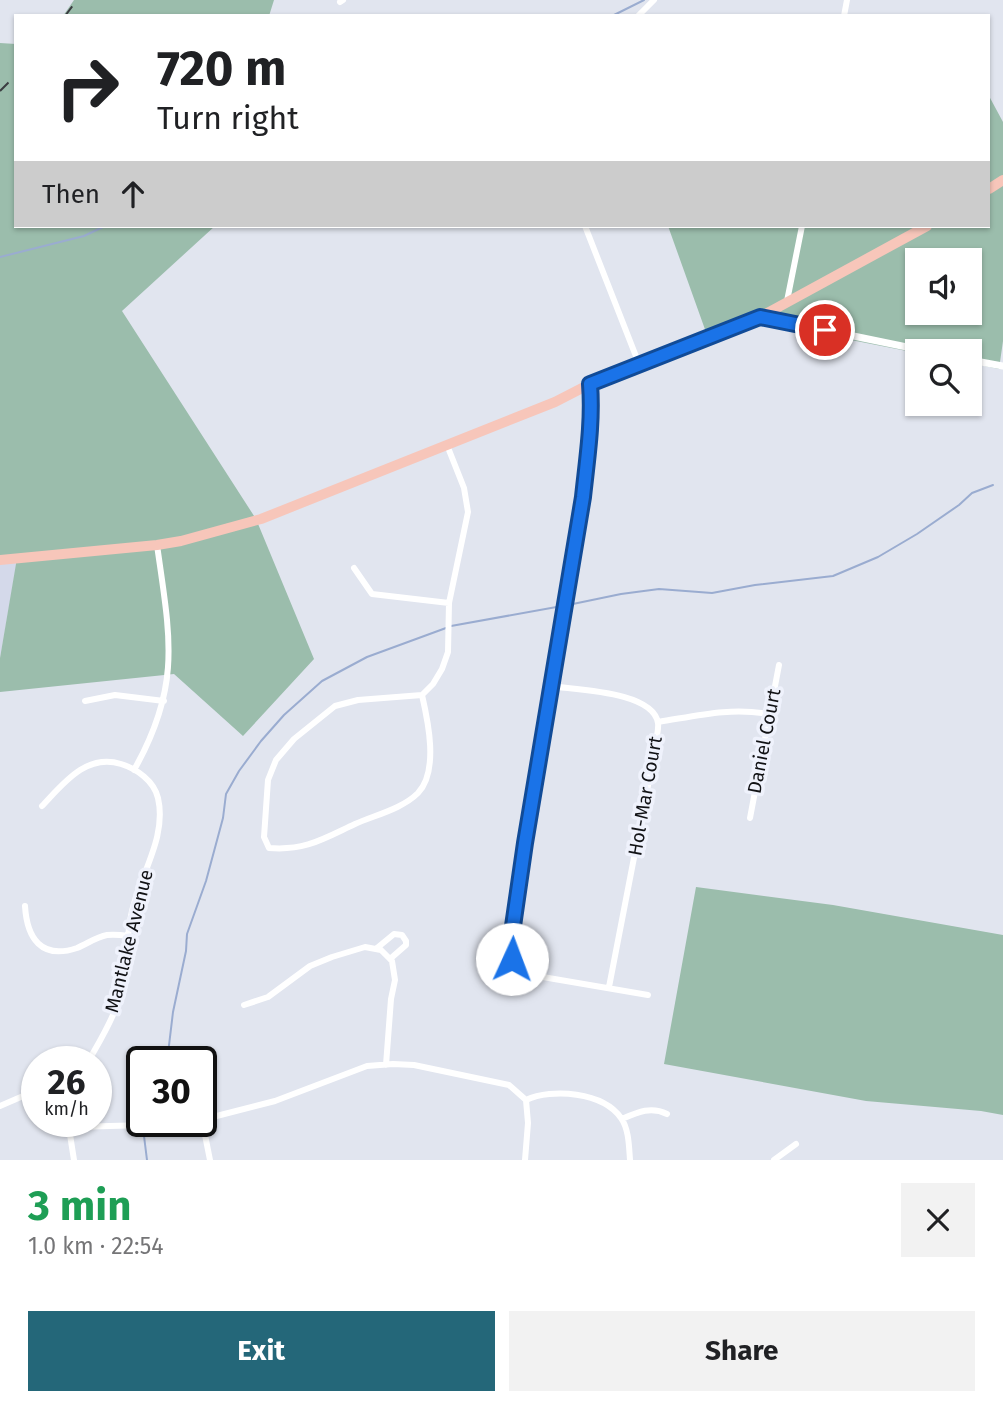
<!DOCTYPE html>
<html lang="en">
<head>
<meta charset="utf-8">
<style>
  body { margin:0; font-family:"Fira Sans",sans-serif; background:#f2f2f2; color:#202124; height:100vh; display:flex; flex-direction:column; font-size:26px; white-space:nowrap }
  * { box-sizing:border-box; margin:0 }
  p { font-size:23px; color:#757577 }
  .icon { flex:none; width:38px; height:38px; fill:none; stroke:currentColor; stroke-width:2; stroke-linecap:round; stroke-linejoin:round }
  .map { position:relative; height:1160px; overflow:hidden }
  .sheet { display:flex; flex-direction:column; background:#fff; flex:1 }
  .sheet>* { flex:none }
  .top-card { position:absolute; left:14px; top:14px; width:976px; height:214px; border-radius:0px; box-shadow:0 2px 5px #0004; background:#fff; color:#202124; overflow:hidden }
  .controls { position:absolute; left:905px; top:248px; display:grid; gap:14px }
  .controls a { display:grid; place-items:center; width:77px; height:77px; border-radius:0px; background:#fff; box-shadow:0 2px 5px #0004; font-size:35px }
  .speed { position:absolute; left:21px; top:1046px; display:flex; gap:14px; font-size:35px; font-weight:700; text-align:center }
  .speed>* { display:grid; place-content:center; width:91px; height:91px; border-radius:50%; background:#fff; box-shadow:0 2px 5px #0004; line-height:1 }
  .speed small { font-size:18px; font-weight:400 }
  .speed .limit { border:4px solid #111; border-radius:10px; background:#fff; color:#111 }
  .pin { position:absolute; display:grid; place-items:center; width:60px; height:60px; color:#fff; margin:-30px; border:4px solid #fff; border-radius:50%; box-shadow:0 2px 7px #0007 }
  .me { position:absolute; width:77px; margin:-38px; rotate:2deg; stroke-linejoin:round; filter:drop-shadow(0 0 5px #0008) }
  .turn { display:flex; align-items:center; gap:24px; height:147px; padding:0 28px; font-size:32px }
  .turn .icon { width:91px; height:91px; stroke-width:2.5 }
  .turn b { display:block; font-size:49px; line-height:60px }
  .then { display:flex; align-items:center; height:66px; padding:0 28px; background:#0003; gap:14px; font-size:26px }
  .round { display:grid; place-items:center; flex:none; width:74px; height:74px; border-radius:0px; background:#f2f2f2 }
  .overview { display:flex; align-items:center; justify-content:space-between; height:119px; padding:0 28px }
  h1 { font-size:42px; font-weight:700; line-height:52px; color:#1e9e55 }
  .cta { display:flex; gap:14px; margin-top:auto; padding:14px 28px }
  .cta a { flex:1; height:80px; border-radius:0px; background:#246779; color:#fff; font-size:28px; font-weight:700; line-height:80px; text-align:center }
  .cta a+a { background:#f2f2f2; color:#202124 }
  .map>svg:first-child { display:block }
  .built { fill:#d4d9ea }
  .green { fill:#9bbdac; fill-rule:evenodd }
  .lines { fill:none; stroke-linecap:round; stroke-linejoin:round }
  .stream { stroke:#9aacd0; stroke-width:2 }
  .minor { stroke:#fff; stroke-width:6 }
  .tertiary { stroke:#fff; stroke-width:7 }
  .primary { stroke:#f7c6ba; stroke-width:10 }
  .rail { stroke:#3b3d41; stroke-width:2; stroke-dasharray:12 12; stroke-linecap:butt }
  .route-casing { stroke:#114b97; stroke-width:18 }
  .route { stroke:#1a73e8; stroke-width:12 }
  .labels { text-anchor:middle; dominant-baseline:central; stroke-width:7; stroke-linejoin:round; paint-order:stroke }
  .street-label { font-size:19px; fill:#111215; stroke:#eff2fc }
</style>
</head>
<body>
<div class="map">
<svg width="1003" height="1160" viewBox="0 0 1003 1160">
  <rect width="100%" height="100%" fill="#e1e5ef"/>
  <path class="built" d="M0 559 17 561 0 658Z"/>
  <path class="green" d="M74 0H274L269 16H63Z
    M0 43 16 44V226H215L122 311 256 519 314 659 243 736 174 674 0 692V658L17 558 0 559Z
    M989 96 1003 122V341L999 369 970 363V352L917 353 749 320 707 335 668 226H989ZM917 261H970V313H917Z
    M696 887 833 905 1003 935V1115L981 1111 866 1101 664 1064Z"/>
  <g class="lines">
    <path class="stream" d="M612 16 644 0
      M0 257 84 236 105 226
      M568 605 621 594 659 589 712 593 755 585 833 576 878 557 917 534 959 505 972 493 993 485
      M451 626 562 606
      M167 1062 173 1012 186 951 187 934 206 881 223 818 226 794 239 771 261 741 284 715 322 681 367 657 446 628
      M147 1160 144 1136 149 1122"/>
    <path class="minor" d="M340 2 343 0
      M638 16 654 0
      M844 16 847 0
      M585 226 639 364
      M787 301 802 226
      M590 384C593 422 588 459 583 497L525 843 512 950C513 963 519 970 531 975L648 995
      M354 568 372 594 449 603
      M550 686C576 690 653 691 658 723 659 729 656 738 656 744L609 987
      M422 695C428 721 439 771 418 793 402 809 375 815 355 824 323 839 305 851 269 848L264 837 268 780 276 760 294 739 335 706 358 700 422 695 433 684 442 669 448 652 449 603 468 512 464 488 447 445
      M85 701 115 695 164 701
      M658 722C696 716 730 707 768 714
      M134 770C182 685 170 637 157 545
      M42 806C63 784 86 753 121 764 137 769 154 781 158 798 167 837 141 873 132 911 125 942 127 975 117 1005 110 1025 98 1044 88 1062
      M750 818 779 665
      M25 906C27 938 41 960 77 948 87 944 96 937 107 935 114 934 122 935 129 936
      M377 948 394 934 402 935 406 941V945L390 959
      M244 1005 268 997 310 966 332 957 365 947 381 950 392 961 395 980 391 999 386 1065
      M526 1100C552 1088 603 1092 621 1118 629 1129 629 1147 630 1160
      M0 1106 37 1090
      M622 1119C638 1112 651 1106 667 1114
      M201 1120 275 1101 367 1066 393 1064 414 1065 509 1085 526 1100 528 1123 525 1160
      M202 1120 210 1160
      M68 1122 74 1160
      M69 1129C108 1123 149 1128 189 1122
      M774 1160 796 1144"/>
    <path class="tertiary" d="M771 319 931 352
      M970 360 1003 366"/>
    <path class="primary" d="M989 189 1003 180
      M0 560 157 545 181 541 261 519 555 402 590 384 760 317 927 226"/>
    <path class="rail" d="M65 16 77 0
      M0 91 16 75"/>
  </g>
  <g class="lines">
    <defs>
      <path id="route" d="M512 959V933L525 843 583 497C587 459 593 422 590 384L760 317 825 330"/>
    </defs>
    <use href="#route" class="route-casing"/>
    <use href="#route" class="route"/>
  </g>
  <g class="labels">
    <g class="street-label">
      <text transform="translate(764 741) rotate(-79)">Daniel Court</text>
      <text transform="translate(645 796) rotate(-80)">Hol-Mar Court</text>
      <text transform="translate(129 941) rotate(-76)">Mantlake Avenue</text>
    </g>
  </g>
</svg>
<div class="controls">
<a><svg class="icon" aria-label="sound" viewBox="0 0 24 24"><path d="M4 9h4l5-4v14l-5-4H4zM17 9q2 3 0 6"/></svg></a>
<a><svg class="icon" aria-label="search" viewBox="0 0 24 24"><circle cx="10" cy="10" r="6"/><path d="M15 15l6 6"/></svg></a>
</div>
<div class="speed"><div>26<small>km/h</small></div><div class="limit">30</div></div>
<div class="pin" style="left:825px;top:330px;background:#d93025"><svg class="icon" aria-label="arrive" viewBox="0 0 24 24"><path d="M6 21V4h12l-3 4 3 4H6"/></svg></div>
<svg class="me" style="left:512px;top:959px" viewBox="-20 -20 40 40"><circle r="19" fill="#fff"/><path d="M0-13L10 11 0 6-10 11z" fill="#1a73e8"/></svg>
<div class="top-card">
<div class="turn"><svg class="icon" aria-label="right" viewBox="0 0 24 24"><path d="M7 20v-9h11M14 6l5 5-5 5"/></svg><div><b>720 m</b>Turn right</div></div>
<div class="then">Then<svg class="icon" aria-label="ahead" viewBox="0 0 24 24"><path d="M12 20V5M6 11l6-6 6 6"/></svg></div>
</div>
</div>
<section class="sheet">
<div class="overview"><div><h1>3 min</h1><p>1.0 km · 22:54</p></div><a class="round"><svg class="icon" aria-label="close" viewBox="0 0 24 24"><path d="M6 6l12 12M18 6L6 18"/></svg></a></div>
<div class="cta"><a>Exit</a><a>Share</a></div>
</section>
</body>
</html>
